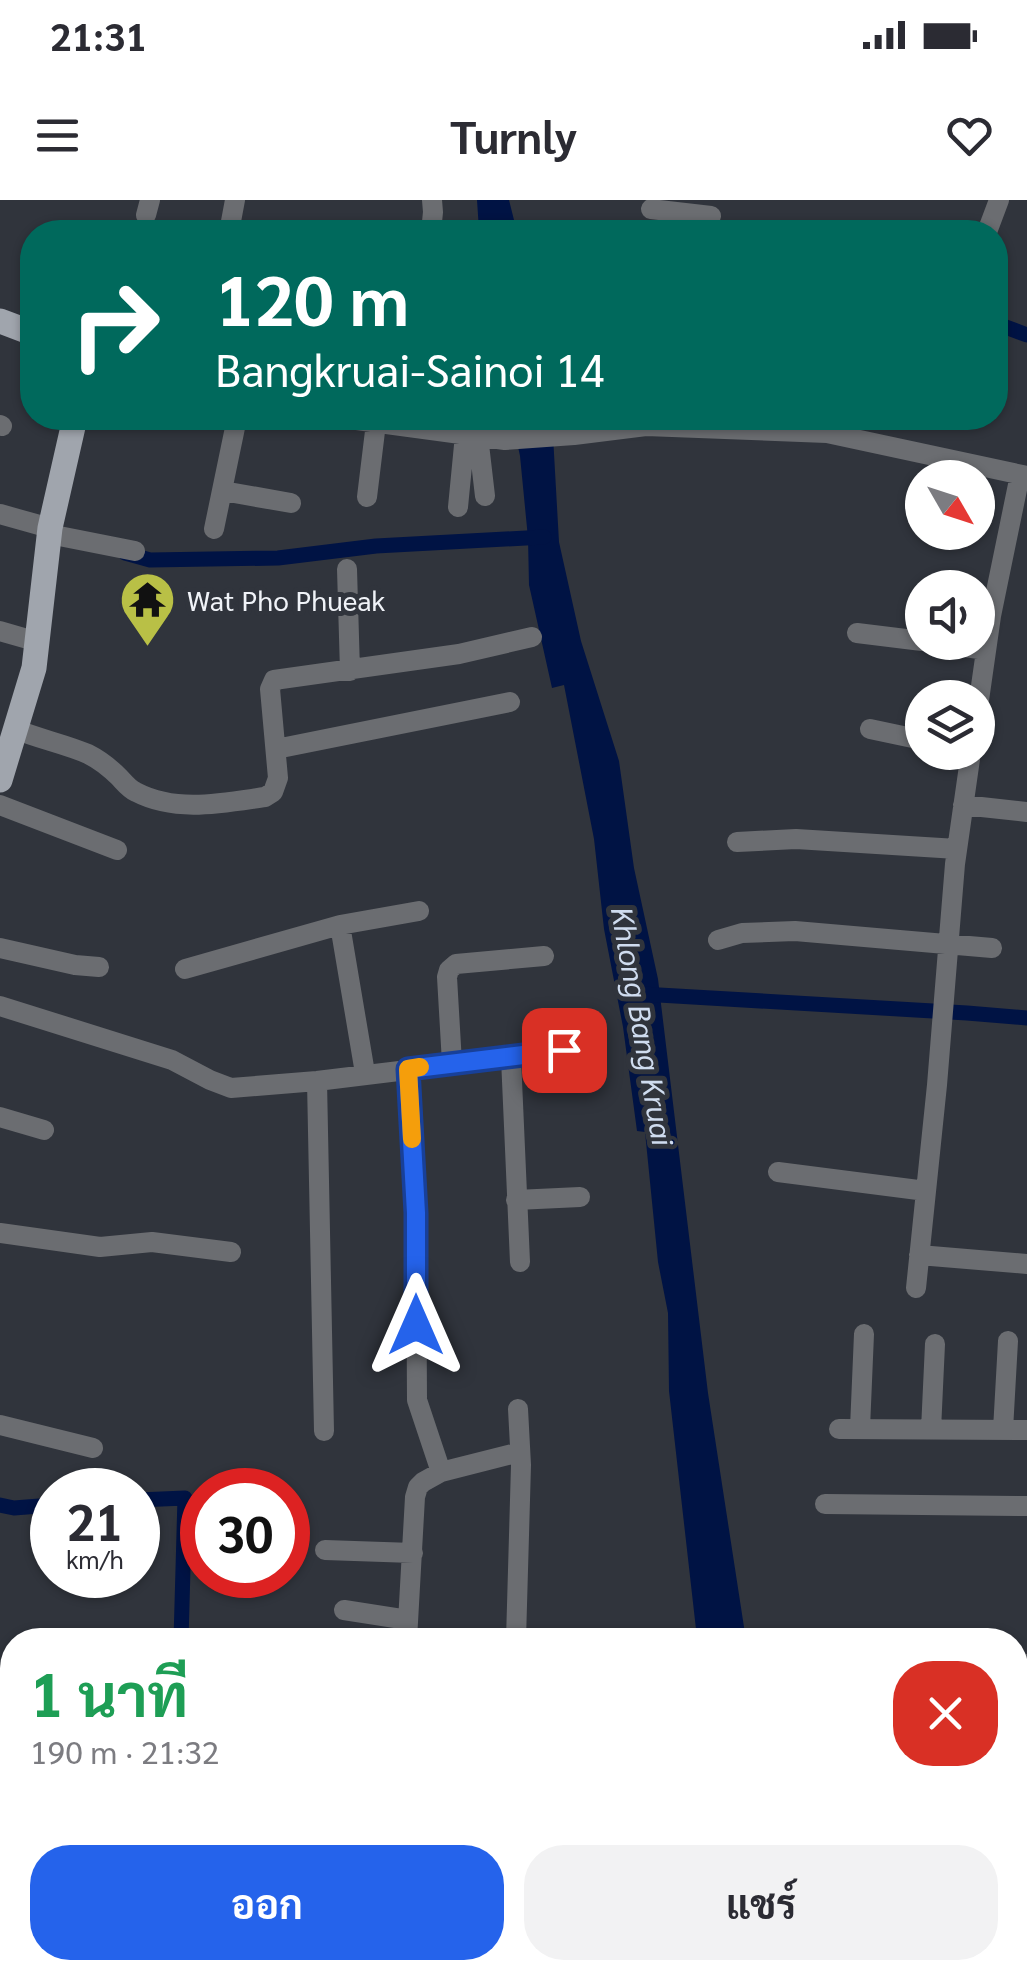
<!DOCTYPE html>
<html lang="th">
<head>
<meta charset="utf-8">
<style>
  body { margin:0; font-family:Georgia,Sarabun,serif; background:#f2f2f3; color:#2b2b33; height:100vh; display:flex; flex-direction:column; font-size:38px; white-space:nowrap }
  * { box-sizing:border-box; margin:0 }
  p { font-size:32px; color:#7c7c81 }
  .icon { flex:none; width:55px; height:55px; fill:none; stroke:currentColor; stroke-width:2; stroke-linecap:round; stroke-linejoin:round }
  .map { position:relative; flex:1; overflow:hidden }
  .details { position:absolute; left:0px; top:1428px; width:1028px; height:352px; display:flex; flex-direction:column; background:#fff; border-radius:40px 40px 0 0; box-shadow:0 2px 8px #0004 }
  .details>* { flex:none }
  .top-card { position:absolute; left:20px; top:20px; width:988px; height:210px; border-radius:40px; box-shadow:0 2px 8px #0004; background:#00695c; color:#fff; overflow:hidden }
  .needle { width:65px; rotate:129deg }
  .tools { position:absolute; left:905px; top:260px; display:grid; gap:20px }
  .tools a { display:grid; place-items:center; width:90px; height:90px; border-radius:50%; background:#fff; box-shadow:0 2px 8px #0004; font-size:50px }
  .speed { position:absolute; left:30px; top:1268px; display:flex; gap:20px; font-size:50px; font-weight:700; text-align:center }
  .speed>* { display:grid; place-content:center; width:130px; height:130px; border-radius:50%; background:#fff; box-shadow:0 2px 8px #0004; line-height:1 }
  .speed small { font-size:25px; font-weight:400 }
  .speed .limit { border:15px solid #d22; background:#fff; color:#111 }
  .pin { position:absolute; display:grid; place-items:center; width:85px; height:85px; color:#fff; margin:-42px; border-radius:20px; box-shadow:0 5px 15px #0006 }
  .me { position:absolute; width:110px; margin:-55px; rotate:0deg; stroke-linejoin:round; filter:drop-shadow(0 0 8px #0008) }
  .turn { display:flex; align-items:center; gap:35px; height:210px; padding:0 30px; font-size:45px }
  .turn .icon { width:130px; height:130px; stroke-width:2.5 }
  .turn b { display:block; font-size:70px; line-height:85px }
  .round { display:grid; place-items:center; flex:none; width:105px; height:105px; border-radius:40px; background:#f2f2f3 }
  .headline { display:flex; align-items:center; justify-content:space-between; height:170px; padding:0 30px }
  h1 { font-size:60px; font-weight:700; line-height:75px; color:#1e9e55 }
  .primary-button { display:flex; gap:20px; margin-top:auto; padding:20px 30px }
  .primary-button a { flex:1; height:115px; border-radius:40px; background:#2563eb; color:#fff; font-size:40px; font-weight:700; line-height:115px; text-align:center }
  .primary-button a+a { background:#f2f2f3; color:#2b2b33 }
  .status { display:flex; justify-content:space-between; align-items:center; height:70px; padding:0 50px; background:#fff; direction:ltr }
  .status svg { height:28px; fill:currentColor }
  header { display:flex; justify-content:space-between; align-items:center; height:130px; padding:0 30px; background:#fff; font-size:45px; font-weight:700 }
  .map>svg:first-child { display:block }
  .water { fill:#001344 }
  .lines { fill:none; stroke-linecap:round; stroke-linejoin:round }
  .canal { stroke:#001344; stroke-width:15 }
  .minor { stroke:#6b6d71; stroke-width:20 }
  .major { stroke:#a0a5ad; stroke-width:25 }
  .route-casing { stroke:#184099; stroke-width:25 }
  .route { stroke:#2563eb; stroke-width:18 }
  .slow { stroke:#f59e0b; stroke-width:18 }
  .labels { text-anchor:middle; dominant-baseline:central; stroke-width:10; stroke-linejoin:round; paint-order:stroke }
  .poi-label { font-size:28px; fill:#f0f3f8; stroke:#30343c; text-anchor:start }
  .water-label { font-size:30px; font-style:italic; fill:#cfdcef; stroke:#30343c }
</style>
</head>
<body>
<div class="status"><b>21:31</b><svg viewBox="0 0 49 12"><path d="M0 12V9h3v3zM5 12V6h3v6zM10 12V3h3v9zM15 12V0h3v12zM26 1h20v11H26zM47 4h2v5h-2z"/></svg></div>
<header><svg class="icon" aria-label="menu" viewBox="0 0 24 24"><path d="M4 6h16M4 12h16M4 18h16"/></svg>Turnly<svg class="icon" aria-label="heart" viewBox="0 0 24 24"><path d="M12 20l-8-8c-3-5 5-10 8-4 3-6 11-1 8 4z"/></svg></header>
<div class="map">
<svg width="1027" height="1779" viewBox="0 0 1027 1779">
  <rect width="100%" height="100%" fill="#30343c"/>
  <path class="water" d="M477 0H509L517 32H490L479 30Z
    M512 218H552L559 342 581 441 619 561 634 668 658 779 708 1193 746 1440 697 1438 669 1191 668 1113 658 1062 645 932 637 931 623 827 604 729 594 639 564 485 552 488 529 385 528 338 520 256Z"/>
  <g class="lines">
    <path class="canal" d="M995 123 1027 135
      M125 353 150 360 278 358 376 346 544 337
      M642 794 967 813 1027 818
      M138 1300 185 1298 181 1440
      M0 1305 14 1308 52 1305
      M515 1779 522 1768"/>
    <path class="minor" d="M651 9 711 16
      M146 15 150 0
      M229 32 235 0
      M431 32 433 12 432 0
      M987 32 999 0
      M342 218 505 240 574 235 646 226 827 233 1027 276
      M0 225 2 226
      M478 236 485 296
      M223 291 291 303
      M367 297 376 223
      M458 307 465 235
      M0 314 50 328
      M214 329 237 218
      M49 334 135 351
      M347 369 350 471
      M0 431 38 442
      M857 433 922 441
      M930 442 986 450
      M978 507 991 416 1020 275
      M15 529C39 539 65 544 88 554 100 560 109 567 119 577 124 582 129 589 136 592 176 613 223 603 265 597L273 592 278 578 270 489 274 480 459 454 532 437
      M870 529 922 540
      M276 549 510 502
      M0 605 117 650
      M963 605 1027 612
      M737 642 796 639 957 649
      M340 725 365 873
      M718 740 742 733 795 731 992 748
      M0 748 75 765 99 767
      M185 769 340 725 419 711
      M0 806 172 860 210 880 231 888 317 881 563 851
      M511 858 520 1062
      M452 863 447 777 449 770 456 764 544 756
      M408 869 416 1013 417 1200 441 1272
      M317 881 324 1231
      M0 917 44 930
      M778 972 926 991
      M516 1000 580 997
      M0 1033 100 1047 152 1042 231 1052
      M919 1055 1027 1064
      M916 1088 937 885 955 664 971 552
      M0 1225 93 1248
      M860 1228 864 1134
      M839 1229 1027 1230
      M931 1230 935 1144
      M1003 1230 1008 1141
      M825 1304 1027 1306
      M325 1350 413 1353
      M344 1410 408 1420
      M407 1440 415 1297 418 1287 423 1282 441 1272 520 1252
      M516 1440 521 1265 518 1209
      M1015 1466 1027 1464
      M1015 1738 1027 1739
      M441 1768 472 1779
      M252 1770 275 1779
      M61 1779 62 1774
      M373 1779 376 1768
      M588 1779 590 1768"/>
    <path class="major" d="M0 121 32 133
      M0 580 34 468 50 328 75 218"/>
  </g>
  <g class="lines">
    <defs>
      <path id="route" d="M416 1125V1013L408 869 564 850"/>
    </defs>
    <use href="#route" class="route-casing"/>
    <use href="#route" class="route"/>
    <path class="slow" d="M412 939 408 869 420 867"/>
  </g>
  <defs>
    <symbol id="temple-pin" viewBox="-11 -11 22 30"><path d="M0 17L-7.5 6A9.5 9.5 0 1 1 7.5 6Z" fill="#b9c046" stroke="#30343c"/><path d="M0-6L5-2H3V0L6.5 2.5H4V6H1.5V3h-3V6H-4V2.5H-6.5L-3 0V-2H-5Z" fill="#111"/></symbol>
  </defs>
  <g fill-rule="evenodd">
    <use href="#temple-pin" x="116" y="368" width="63" height="86"/>
  </g>
  <g class="labels">
    <g class="poi-label">
      <text x="187" y="399">Wat Pho Phueak</text>
    </g>
    <g class="water-label">
      <text transform="translate(644 826) rotate(80)">Khlong Bang Kruai</text>
    </g>
  </g>
</svg>
<div class="tools">
<a><svg class="needle" viewBox="-14 -14 28 28"><path d="M0-13l5 13h-10z" fill="#e53935"/><path d="M0 13l5-13h-10z" fill="#7c7c81"/></svg></a>
<a><svg class="icon" aria-label="sound" viewBox="0 0 24 24"><path d="M4 9h4l5-4v14l-5-4H4zM17 9q2 3 0 6"/></svg></a>
<a><svg class="icon" aria-label="layers" viewBox="0 0 24 24"><path d="M12 4l9 5-9 5-9-5zM3 14l9 5 9-5"/></svg></a>
</div>
<div class="speed"><div>21<small>km/h</small></div><div class="limit">30</div></div>
<div class="pin" style="left:564px;top:850px;background:#d93025"><svg class="icon" aria-label="arrive" viewBox="0 0 24 24"><path d="M6 21V4h12l-3 4 3 4H6"/></svg></div>
<svg class="me" style="left:416px;top:1125px" viewBox="-20 -20 40 40"><path d="M0-17L14 15 0 8-14 15z" fill="#2563eb" stroke="#fff" stroke-width="4"/></svg>
<div class="top-card">
<div class="turn"><svg class="icon" aria-label="right" viewBox="0 0 24 24"><path d="M7 20v-9h11M14 6l5 5-5 5"/></svg><div><b>120 m</b>Bangkruai-Sainoi 14</div></div>
</div>
<section class="details">
<div class="headline"><div><h1>1 นาที</h1><p>190 m · 21:32</p></div><a class="round" style="background:#d93025;color:#fff"><svg class="icon" aria-label="close" viewBox="0 0 24 24"><path d="M6 6l12 12M18 6L6 18"/></svg></a></div>
<div class="primary-button"><a>ออก</a><a>แชร์</a></div>
</section>
</div>
</body>
</html>
